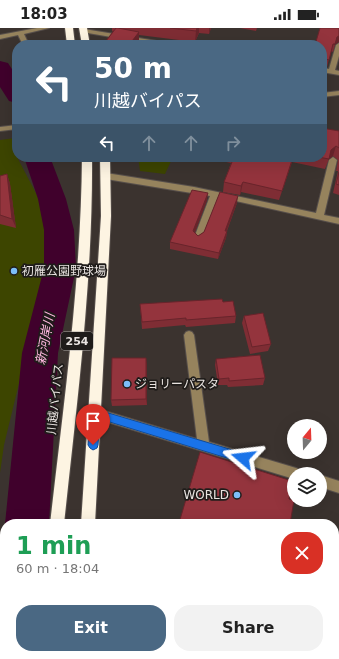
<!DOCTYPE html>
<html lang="en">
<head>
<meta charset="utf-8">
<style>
  body { margin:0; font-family:"DejaVu Sans","Noto Sans JP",sans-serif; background:#f2f2f2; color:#222; height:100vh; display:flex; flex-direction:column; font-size:15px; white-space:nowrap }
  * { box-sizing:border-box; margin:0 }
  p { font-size:13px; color:#767676 }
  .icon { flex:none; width:22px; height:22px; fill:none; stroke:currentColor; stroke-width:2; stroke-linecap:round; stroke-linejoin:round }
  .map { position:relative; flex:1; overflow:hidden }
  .drawer { position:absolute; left:0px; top:491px; width:339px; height:140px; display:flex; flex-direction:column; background:#fff; border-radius:16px 16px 0 0; box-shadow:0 4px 16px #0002 }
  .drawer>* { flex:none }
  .guide { position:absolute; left:12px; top:12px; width:315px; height:122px; border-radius:16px; box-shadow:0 4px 16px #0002; background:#4a6883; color:#fff; overflow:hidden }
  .needle { width:26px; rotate:19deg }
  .buttons { position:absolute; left:287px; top:391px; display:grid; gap:8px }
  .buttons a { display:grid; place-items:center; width:40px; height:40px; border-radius:50%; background:#fff; box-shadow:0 4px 16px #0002; font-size:20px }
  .pin { position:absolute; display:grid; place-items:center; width:34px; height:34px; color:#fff; margin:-41px -17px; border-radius:50% 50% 50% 0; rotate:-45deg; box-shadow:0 0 4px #0007 }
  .pin .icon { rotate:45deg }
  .me { position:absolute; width:44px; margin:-22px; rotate:287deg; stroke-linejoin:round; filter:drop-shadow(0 0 3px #0008) }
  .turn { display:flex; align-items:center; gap:14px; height:84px; padding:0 16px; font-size:18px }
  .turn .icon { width:52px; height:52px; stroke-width:2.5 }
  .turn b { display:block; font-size:28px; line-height:34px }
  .lanes { display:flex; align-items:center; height:38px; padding:0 16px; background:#0003; justify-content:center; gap:20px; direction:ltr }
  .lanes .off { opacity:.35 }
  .round { display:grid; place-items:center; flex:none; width:42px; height:42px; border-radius:16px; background:#f2f2f2 }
  .head { display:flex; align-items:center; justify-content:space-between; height:68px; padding:0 16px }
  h1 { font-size:24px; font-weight:600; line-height:30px; color:#1e9e55 }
  .cta { display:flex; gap:8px; margin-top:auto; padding:8px 16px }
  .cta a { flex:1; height:46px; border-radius:16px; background:#4a6883; color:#fff; font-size:16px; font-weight:600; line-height:46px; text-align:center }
  .cta a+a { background:#f2f2f2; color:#222 }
  .status { display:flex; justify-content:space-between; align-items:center; height:28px; padding:0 20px; background:#fff; direction:ltr }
  .status svg { height:11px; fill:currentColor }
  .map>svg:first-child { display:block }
  .green { fill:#3d4500 }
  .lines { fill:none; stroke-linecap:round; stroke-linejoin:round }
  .river { fill:#40012c; fill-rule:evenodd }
  .minor-casing { stroke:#574f4b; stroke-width:2 }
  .highway-casing { stroke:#574f4b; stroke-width:2 }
  .minor { fill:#96835d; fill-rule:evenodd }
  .highway { fill:#fdf4e2; fill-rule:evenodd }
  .wall { fill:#7f2d34 }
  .shaded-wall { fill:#68242b }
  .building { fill:#94343d; stroke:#68242b }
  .route { fill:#1a73e8; stroke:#114b97 }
  .poi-dot { fill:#7cbef9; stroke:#1f1c1a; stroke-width:1.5 }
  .labels { text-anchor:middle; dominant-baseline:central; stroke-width:3.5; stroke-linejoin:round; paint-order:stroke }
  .shield { fill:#1f1c1a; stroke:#aca8a5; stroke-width:1 }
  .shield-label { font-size:11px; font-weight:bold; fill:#e9e4e1 }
  .poi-label { font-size:12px; fill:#e9e4e1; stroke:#1f1c1a; text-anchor:start }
  .street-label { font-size:12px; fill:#e9e4e1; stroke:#1f1c1a }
  .water-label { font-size:13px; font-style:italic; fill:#feb7de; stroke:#1f1c1a }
</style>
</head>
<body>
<div class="status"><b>18:03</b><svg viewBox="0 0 49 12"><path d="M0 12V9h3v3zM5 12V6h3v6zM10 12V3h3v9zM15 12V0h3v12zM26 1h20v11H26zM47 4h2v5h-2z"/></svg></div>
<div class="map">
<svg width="339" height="631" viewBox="0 0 339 631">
  <rect width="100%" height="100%" fill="#3b332f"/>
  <path class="green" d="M15 110 17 129 38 169 52 217 48 255 38 277 4 417 0 445V112Z
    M138 129H173L165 146 140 143Z"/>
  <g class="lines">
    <path class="river" d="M0 33 8 35 17 49V75L9 73 0 59Z
      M24 129H50L66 171 74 202 76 240 58 325 49 496H5L22 325 44 240V202L38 171Z
      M5 609V626H46L47 631H0V620Z"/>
    <defs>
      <path id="minor" d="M37 0H49L24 6 29 17H23L18 7 0 11V7Z
        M84 1 169 15 172 17H158L82 4 81 3Z
        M339 15V28L335 42 339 43V47L322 44V40L329 41 336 17Z
        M339 63V67L322 69V65Z
        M17 97V101L0 103V99Z
        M333 129 337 132 324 187 339 190V196L218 169 202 210 198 213 194 210 210 168 106 151 102 148 106 145 194 159 316 185 329 132Z
        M189 303 192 304 194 307 209 414 296 440 300 442 302 446H294V451L91 389 90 385 91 381 95 380 197 411 184 307 186 304Z
        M320 447 339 453V465L320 459Z"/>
      <path id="highway" d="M65 0H73L75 17H67Z
        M79 0H87L90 17H82Z
        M82 129H92C93 252 77 374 64 496H50C64 374 81 252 82 129Z
        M100 129H110L111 188 95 496H81L101 188Z
        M47 626H63V631H47Z
        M77 626H93V631H77Z"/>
    </defs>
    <use href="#minor" class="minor-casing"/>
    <use href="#highway" class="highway-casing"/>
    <use href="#minor" class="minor"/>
    <use href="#highway" class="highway"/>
  </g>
  <path class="wall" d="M112 0H211L209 6 199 5 195 14 139 7V15L138 17H103L113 3H112Z
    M240 0H257L256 3Z
    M320 0 335 17 333 24 331 23 327 39 322 38V17Z
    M339 103V167L333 165 338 143H336L338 132 333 128 329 131 325 141 292 134 279 172 241 164 240 167 223 164 224 154 231 135 212 131V129H322Z
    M7 146 10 156 16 200 0 196V148Z
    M207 172 195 204 198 208 204 204 237 175 227 203 226 210 218 231 170 221V214Z
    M223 274 236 288 235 295 186 299 185 297 142 301 140 276Z
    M244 288 271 316 268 323 250 326 242 295Z
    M216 331 265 350 263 357 228 359 227 357H218L215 337Z
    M147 336V377L112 378 111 372Z"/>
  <path class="shaded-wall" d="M197 0H199V5L195 14 196 3Z
    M209 0H211L209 6Z
    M139 4V15L138 17H129Z
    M339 8V14L335 17 337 9Z
    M336 118 333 128 328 132 331 122Z
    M293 129 292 134 279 172 282 163Z
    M7 146 10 156 16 200 12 191Z
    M243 154 241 164 240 167 241 158Z
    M208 165 207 172 193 209V203Z
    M238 168 237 175 224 210 225 203Z
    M227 203 226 210 218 231 219 225Z
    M146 330 147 336V377L146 371Z"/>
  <path class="building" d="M116 0H118L139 4 129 17H103Z
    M170 0H197L196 3Z
    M320 0H339V8L337 9 335 16H333L329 32 322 30V17H315Z
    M322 100 339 103V120L336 118 331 122 329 131 318 129H322Z
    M234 129H293L282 163 243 154 241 158 224 154Z
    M339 144V157L336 156Z
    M7 146 12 191 0 187V148Z
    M192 162 208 165 193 203 198 208 204 204 220 164 238 168 225 203H227L219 225 170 214Z
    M222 271 223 274 233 273 236 288 186 292V290L142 294 140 276Z
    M263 285 271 316 252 319 244 288Z
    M260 327 265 350 229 353V350L219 351 216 331Z
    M112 330H146V371L111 372Z
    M200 424 292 453 289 471 294 472 290 496H182L179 495Z
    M132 626H219L218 631H131Z"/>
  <path class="route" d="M95 381 243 425 247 426 249 430 247 434 243 435 100 391 98 417 97 420 93 422 90 420 88 417 90 385 92 382Z"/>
  <g class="poi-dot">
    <circle cx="14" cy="243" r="4"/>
    <circle cx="127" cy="356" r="4"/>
    <circle cx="237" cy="467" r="4"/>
  </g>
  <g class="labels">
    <rect class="shield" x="61" y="304" width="32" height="18" rx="3"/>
    <g class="shield-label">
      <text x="77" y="313">254</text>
    </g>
    <g class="poi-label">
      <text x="22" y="243">初雁公園野球場</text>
      <text x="135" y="356">ジョリーパスタ</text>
      <text x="229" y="467" text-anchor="end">WORLD</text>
    </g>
    <g class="street-label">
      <text transform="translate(55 371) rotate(-84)">川越バイパス</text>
    </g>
    <g class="water-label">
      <text transform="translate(45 311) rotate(-79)">新河岸川</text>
    </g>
  </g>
</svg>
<div class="buttons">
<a><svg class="needle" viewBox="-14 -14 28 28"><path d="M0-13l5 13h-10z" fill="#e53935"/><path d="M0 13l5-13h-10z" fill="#767676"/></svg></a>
<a><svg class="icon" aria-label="layers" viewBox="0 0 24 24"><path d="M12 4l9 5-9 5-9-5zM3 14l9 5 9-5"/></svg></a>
</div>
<div class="pin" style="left:93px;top:417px;background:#d93025"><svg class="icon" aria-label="arrive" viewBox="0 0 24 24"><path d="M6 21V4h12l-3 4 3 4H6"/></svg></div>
<svg class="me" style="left:243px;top:430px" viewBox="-20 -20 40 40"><path d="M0-17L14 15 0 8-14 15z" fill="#1a73e8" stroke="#fff" stroke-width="4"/></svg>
<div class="guide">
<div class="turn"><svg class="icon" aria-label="left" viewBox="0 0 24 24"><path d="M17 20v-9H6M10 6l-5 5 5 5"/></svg><div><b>50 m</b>川越バイパス</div></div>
<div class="lanes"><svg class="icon" aria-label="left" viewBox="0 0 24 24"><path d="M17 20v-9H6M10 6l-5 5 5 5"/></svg><svg class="icon off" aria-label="ahead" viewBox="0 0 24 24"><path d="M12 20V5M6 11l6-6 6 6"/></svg><svg class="icon off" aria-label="ahead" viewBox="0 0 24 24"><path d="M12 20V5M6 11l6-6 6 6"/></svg><svg class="icon off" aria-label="right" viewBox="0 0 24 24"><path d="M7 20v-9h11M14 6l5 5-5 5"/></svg></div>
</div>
<section class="drawer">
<div class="head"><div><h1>1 min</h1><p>60 m · 18:04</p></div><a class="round" style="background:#d93025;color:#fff"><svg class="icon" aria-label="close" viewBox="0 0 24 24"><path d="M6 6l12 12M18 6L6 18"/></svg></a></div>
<div class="cta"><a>Exit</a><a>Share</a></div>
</section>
</div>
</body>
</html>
